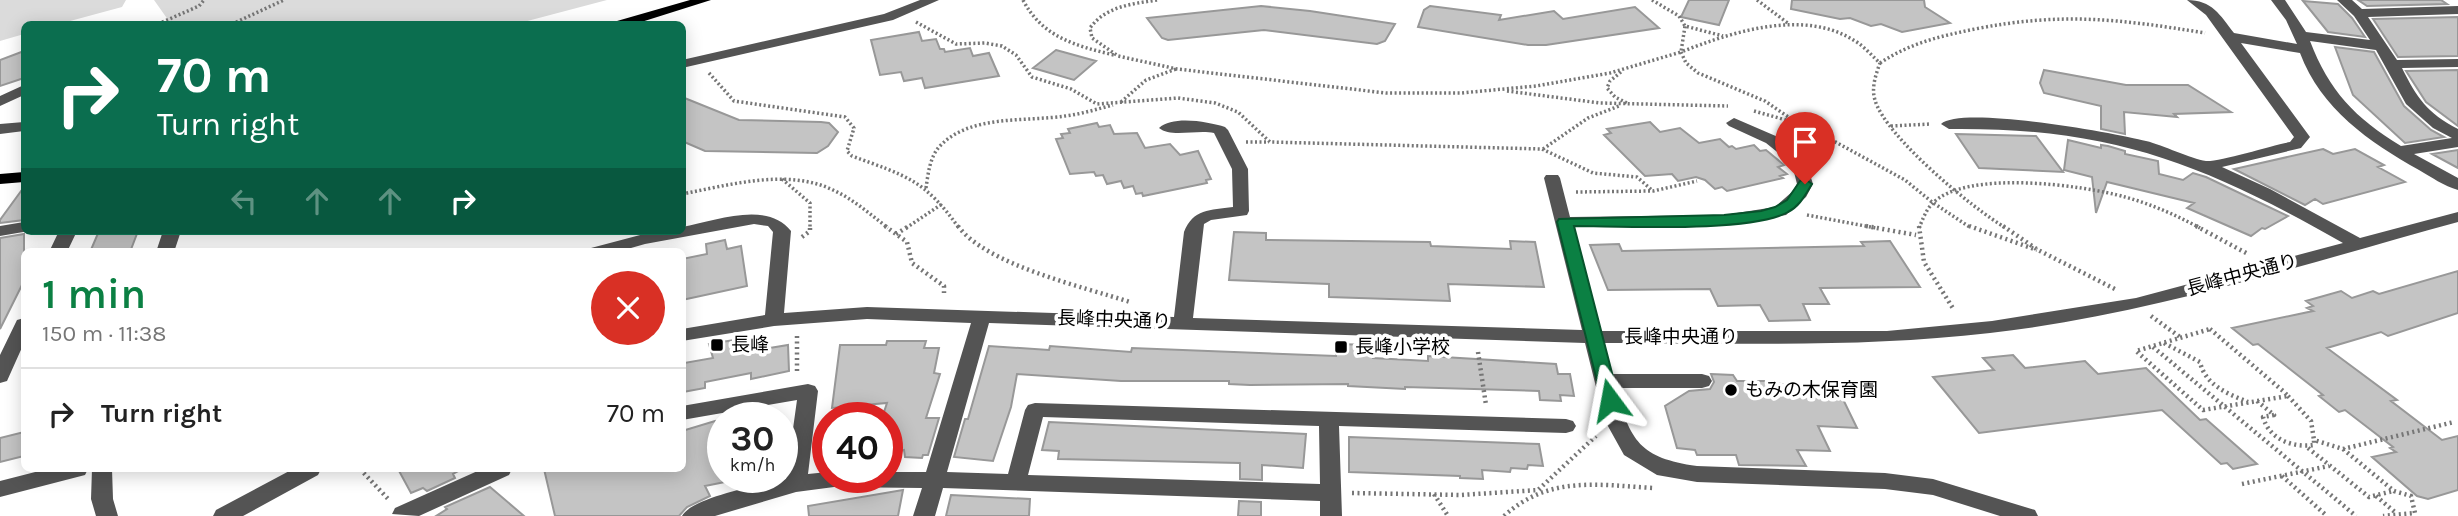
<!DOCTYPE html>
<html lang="en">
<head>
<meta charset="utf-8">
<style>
  body { margin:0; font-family:Karla,"Noto Sans JP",sans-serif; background:#f2f2f2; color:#222; height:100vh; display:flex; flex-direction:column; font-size:26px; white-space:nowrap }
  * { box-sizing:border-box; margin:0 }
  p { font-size:23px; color:#767676 }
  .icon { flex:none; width:38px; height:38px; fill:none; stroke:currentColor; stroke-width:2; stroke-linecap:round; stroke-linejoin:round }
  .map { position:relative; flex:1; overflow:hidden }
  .side { position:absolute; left:21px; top:248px; width:665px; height:224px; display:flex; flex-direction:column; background:#fff; border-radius:10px; box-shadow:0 4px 18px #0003 }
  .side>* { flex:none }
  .banner { position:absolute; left:21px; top:21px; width:665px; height:214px; border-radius:10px; box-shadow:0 4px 18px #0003; background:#0b6e4f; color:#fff; overflow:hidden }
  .speed { position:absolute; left:707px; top:402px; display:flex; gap:14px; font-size:35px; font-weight:700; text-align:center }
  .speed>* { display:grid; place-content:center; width:91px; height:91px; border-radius:50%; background:#fff; box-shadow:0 4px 18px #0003; line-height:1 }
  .speed small { font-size:18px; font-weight:400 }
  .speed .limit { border:10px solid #d22; background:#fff; color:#111 }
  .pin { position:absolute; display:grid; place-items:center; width:60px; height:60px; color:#fff; margin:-72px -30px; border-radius:50% 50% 50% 0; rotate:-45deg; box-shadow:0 0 7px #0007 }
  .pin .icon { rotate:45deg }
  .me { position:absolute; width:77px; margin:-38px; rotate:347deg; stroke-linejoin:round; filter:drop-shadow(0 0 5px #0008) }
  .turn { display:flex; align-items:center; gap:24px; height:147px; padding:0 21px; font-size:32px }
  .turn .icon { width:91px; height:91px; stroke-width:2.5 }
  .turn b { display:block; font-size:49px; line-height:60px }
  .lanes { display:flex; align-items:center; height:66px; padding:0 21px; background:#0003; justify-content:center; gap:35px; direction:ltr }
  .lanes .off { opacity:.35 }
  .round { display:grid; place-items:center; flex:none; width:74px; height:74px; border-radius:37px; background:#f2f2f2 }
  .headline { display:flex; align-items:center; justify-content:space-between; height:119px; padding:0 21px }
  h1 { font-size:42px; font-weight:600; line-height:52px; color:#0b8043 }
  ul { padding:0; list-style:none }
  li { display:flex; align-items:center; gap:21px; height:91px; padding:0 21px; border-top:2px solid #e0e0e0 }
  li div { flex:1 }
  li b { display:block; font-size:26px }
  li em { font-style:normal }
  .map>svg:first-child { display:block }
  .green { fill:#dbdbdb }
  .building { fill:#c4c4c4; stroke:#989898; stroke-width:2 }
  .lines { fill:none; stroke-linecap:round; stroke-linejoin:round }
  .path-far1 { stroke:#767676; stroke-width:3.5; stroke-dasharray:2 2.5; stroke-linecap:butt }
  .path { stroke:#767676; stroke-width:4.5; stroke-dasharray:2 3.5; stroke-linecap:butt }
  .minor { fill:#545454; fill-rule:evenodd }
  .major { fill:#000; fill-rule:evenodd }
  .route { fill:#0b8043; stroke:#07532c; stroke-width:2 }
  .poi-dot { fill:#000; stroke:#fff; stroke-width:2.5 }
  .labels { text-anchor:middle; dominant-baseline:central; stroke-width:7; stroke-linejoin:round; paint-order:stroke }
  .street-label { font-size:19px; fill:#000; stroke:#fff }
  .poi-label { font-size:19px; fill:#000; stroke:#fff; text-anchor:start }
</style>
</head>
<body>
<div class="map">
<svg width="2458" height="516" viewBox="0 0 2458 516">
  <rect width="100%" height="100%" fill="#fff"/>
  <path class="green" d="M0 0H126L122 7 59 24H24V34L0 41Z
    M154 0H607L516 24H171Z"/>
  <path class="building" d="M1689 0H1729L1719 25 1681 17Z
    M1792 0H1924L1925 7 1950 23 1902 32 1881 24 1871 26 1850 18 1840 19 1791 9Z
    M2358 0H2441L2447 4 2367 6Z
    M2303 1 2338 4 2352 18 2365 37 2328 32Z
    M1261 6 1310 11 1395 24 1385 41 1377 44 1264 30 1168 40 1162 38 1147 18Z
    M1430 6 1501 15 1499 20 1554 11 1563 19 1635 7 1659 28 1546 45H1528L1418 27 1424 10Z
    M2458 17V56L2398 57 2373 19Z
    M919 32 922 41 936 39 940 49H944L945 52 970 48 973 56 989 53 999 76 925 88 922 78 904 81 901 72 880 75 871 40Z
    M2335 47 2374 52 2404 106 2431 130 2444 137 2405 143 2353 95Z
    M1056 50 1096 61 1074 80 1033 68Z
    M24 51V78L0 86V60Z
    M2044 70 2126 85H2188L2231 112 2174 114 2177 117 2124 112 2125 134 2101 129V106L2044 93 2040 83Z
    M2458 70V126L2426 102 2406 71Z
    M682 97 739 120 821 122 829 123 838 132 828 146 817 153 705 151 682 141Z
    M1650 122 1660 132 1680 128 1699 143 1720 139 1729 147 1732 146 1736 149 1754 145 1760 151 1766 150 1784 165 1778 167 1787 174 1780 176 1783 178 1727 191 1722 187 1715 189 1705 180 1696 177 1678 181 1672 174 1645 176 1604 135 1611 133 1607 129Z
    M1097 123 1099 127 1110 125 1114 134 1137 133 1145 148 1170 144 1180 155 1198 151 1211 179 1206 180 1207 183 1143 196 1142 193 1136 194 1133 186 1124 188 1121 181 1107 184 1103 175 1096 176 1094 172 1070 174 1056 139 1063 138 1061 134 1070 133 1068 129Z
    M1956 134 2036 136 2063 172 1979 168Z
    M2068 140 2101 148V145L2108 146 2125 151V154L2158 161 2159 174 2183 180 2193 173 2206 177 2288 216 2265 229 2262 228 2251 236 2187 208 2194 203 2107 182 2096 213 2092 177 2064 170Z
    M2323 149 2333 154 2355 149 2384 165 2378 167 2405 182 2323 204 2315 199 2305 205 2234 169Z
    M2458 150V168L2432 154Z
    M24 187V220L0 223V220Z
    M99 231H138L130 252H90Z
    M1234 232 1266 233V240L1430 242 1431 246 1511 249 1510 241 1535 242 1544 287 1448 284 1450 301 1329 297V284L1229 280Z
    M24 234V281L0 329V238Z
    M725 240 727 249 741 246 747 286 682 300V259L707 254 706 244Z
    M1890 241 1920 287 1820 288 1829 304H1803L1810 320 1769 321 1760 305 1718 306 1710 289 1608 290 1590 245 1619 244 1622 251 1864 246 1861 242Z
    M2458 271V313L2388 336 2381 332 2327 348 2397 400 2391 401 2442 440 2458 436V490L2428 499 2417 496 2372 457 2396 452 2390 448 2393 447 2345 410 2339 412 2319 396 2323 395 2258 344 2253 345 2232 328 2313 311 2307 308 2313 306 2306 301 2341 291 2352 298 2373 291 2379 294Z
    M759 336 758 350 788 345 789 371 751 379V373L705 382V388L683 392 684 363 713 358 709 344Z
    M887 341H926L924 348H939L934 373 940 374 926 418H939L928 455H923L922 458 905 457 904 450 887 453V418H882L887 403 832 408 840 345H886Z
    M1336 344 1373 345V358L1428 361V356L1556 364 1558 374H1570L1574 396 1560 395 1561 401 1540 400 1539 391 1405 387V389L1348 386V384L1250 385 1229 384V381H1121L1017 374 1011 407 993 461 954 457 965 419H968L989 346 1049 350 1050 346 1131 352 1132 348 1336 356Z
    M2013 355 2025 368 2085 361 2098 374 2146 368 2200 420 2206 419 2257 464 2233 469 2227 463 2221 464 2162 410 1979 433 1933 377 1994 370 1983 358Z
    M1711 374 1733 375 1737 381H1768L1814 392 1840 393 1857 428 1818 426 1830 451 1797 450 1806 466 1739 465 1736 455H1697L1695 450 1677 448 1665 406 1689 391 1710 389 1714 382Z
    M715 421 723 452V478H729L730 481 705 486 710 496 687 507 679 516H555L544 469H682V431Z
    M1049 422 1306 434 1303 468 1262 465V480L1240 479V463L1058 459 1059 451 1042 450Z
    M24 432V456L0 462V438Z
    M1349 437 1539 444 1543 466 1528 465 1527 469 1511 468 1510 472 1482 470 1483 479 1460 478V476L1349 472Z
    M398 469H462L453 474 455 478 427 491 423 488 411 493Z
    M490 487 524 516H436L447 509 445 507Z
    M903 490 898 516H809L808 506Z
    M951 495 1030 499 1029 516H946Z
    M1239 501 1261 502V516H1238Z"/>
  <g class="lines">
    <path class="path-far1" d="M1023 0C1042 37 1076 46 1114 55
      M1157 0C1132 4 1106 6 1090 28L1092 38 1118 56 1177 69 1386 93H1461L1536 86 1610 73 1681 52 1685 26
      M1652 0 1679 16 1685 26 1723 36
      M1757 0 1789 24
      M916 22 956 44 985 43 1002 46 1016 55 1032 77 1071 89 1097 104 1178 98 1215 103 1238 112 1270 142 1542 149 1593 173 1637 177 1653 191
      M158 24 199 6 204 0
      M232 24 284 0
      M1880 63C1910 43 1941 36 1975 29 2061 12 2120 19 2205 33
      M1621 72 1610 81 1607 88 1615 97 1627 103
      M709 73 734 101 845 117 854 128 847 151 852 156C906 176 924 179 959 228
      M1507 91 1600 103 1728 106
      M1121 102 1146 80 1176 69
      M1754 111 1793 122
      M1891 126 1931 124
      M1819 133 1905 180 1932 202 1971 228
      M1796 136 1819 133 1797 123 1765 101 1698 73 1686 63 1681 52C1732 32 1804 8 1855 41 1865 47 1872 56 1880 63 1876 74 1871 88 1875 100 1885 136 1973 209 2006 228
      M1246 142H1269
      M1543 149 1588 118 1619 106
      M782 179 810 203V228
      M926 188C928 174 930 157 939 147 969 114 1026 122 1065 116 1082 114 1097 109 1113 105
      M1576 192 1653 191 1697 181
      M682 194C730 185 787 168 833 190 853 199 870 214 888 228
      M1807 215 1876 228
      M906 228 942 204
      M1919 228C1922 221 1926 210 1932 204 1964 169 2083 185 2125 197 2151 204 2176 215 2200 228"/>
    <path class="path" d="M885 226 907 242 912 263 944 286V293
      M958 226C986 265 1084 287 1130 302
      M1866 226 1916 235
      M1919 226 1924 262 1954 310
      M1969 226 2037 250
      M2003 226 2038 250 2115 289
      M2196 226 2248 254
      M896 234 909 226
      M802 237 810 231V226
      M2151 316 2180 337
      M2210 329 2283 391 2288 396 2203 410 2136 351Z
      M797 336V374
      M2164 343 2200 362C2205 385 2228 394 2248 402
      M2153 347 2356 516
      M1478 352 1486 405
      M2288 396 2311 421 2314 440
      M2257 401 2274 415 2263 417C2269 439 2292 448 2314 445V440L2343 449 2454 422
      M2308 448 2369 497 2393 491
      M2343 449 2394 491 2411 496 2415 513 2383 516
      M360 469 390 501
      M2282 476 2327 516
      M2242 484 2329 466
      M1352 493 1461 495 1538 490 1596 436
      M1434 494 1448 516
      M2376 496 2396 513
      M1504 516C1549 475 1598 485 1654 488"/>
    <path class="minor" d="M920 0H939L893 20 682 68V60L884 14Z
      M2187 0C2212 0 2220 15 2234 33L2297 44 2286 20 2271 0H2285L2306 32 2370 40 2354 16 2337 0H2352L2362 9 2458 6V14L2368 17 2397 60 2458 59V67L2402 68C2417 98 2427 113 2458 129V147L2414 154 2458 178V190C2444 186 2431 177 2419 170 2369 142 2321 109 2300 53L2241 43 2310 137 2301 148 2222 167 2270 189 2360 238 2458 212V222C2304 264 2149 315 1990 333 1862 348 1733 343 1604 343L1612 374H1702L1709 376 1712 381 1709 386 1702 388H1616C1630 441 1640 458 1697 466L1885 473 1933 479 2035 510 2038 516H2000L1933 495 1885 489 1697 482 1657 475 1624 455 1604 419 1585 343 989 323 947 472 1008 474 1025 410 1028 405 1035 403 1566 419 1573 421 1576 426 1573 431 1566 433 1339 426 1342 516H1320V501L943 488 935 516H913L922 488 834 487 796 492 715 516H682C692 497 764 484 786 479L797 400 682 420V406L808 384 815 386 818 391 808 474 828 472V478H887V472H926L971 323 867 319 774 326 682 341V329L765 315 773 232 768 226 754 224 645 244 617 252H588L591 248 644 234 682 231V227C715 221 767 200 791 231L784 313 867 307 1174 317 1184 232C1193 209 1210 210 1233 207L1232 169 1214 133C1198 129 1171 138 1159 128 1173 115 1209 122 1225 127L1228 130 1248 169 1249 211 1247 215 1211 220 1204 224 1193 318 1582 330 1544 178 1546 175H1558L1560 178 1570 217 1724 215 1775 207 1793 191 1797 184 1792 164 1766 143 1729 126 1726 123 1734 118 1778 137 1805 159 1813 184 1806 197 1786 215 1780 216 1724 225 1573 227 1601 331H1887L1992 321 2136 298 2343 243C2204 164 2111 127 1949 129L1941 124C1961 105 2115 133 2146 141 2163 145 2191 159 2206 161 2219 162 2273 145 2290 142L2294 137 2206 15ZM2310 41 2376 50 2406 104 2433 128 2452 138 2401 146C2355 118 2329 91 2310 41ZM1043 417 1319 426 1320 484 1028 475Z
      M24 85V95L0 106V96Z
      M24 122V131L0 134V124Z
      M24 222V231H29L0 236V226Z
      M59 231H77L67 252H49Z
      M163 231H181L174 252H156Z
      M24 318V343L7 381 0 383V355L17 320Z
      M47 469H88L85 475 0 497V481Z
      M92 469H112L113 499 118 516H96L91 499Z
      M293 469H321L318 475 243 516H213L216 510Z
      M482 469H512L509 475 419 516 392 514 395 508Z"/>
    <path class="major" d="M690 0H711L635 24H615L617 21Z
      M24 172V182L0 184V174Z"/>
  </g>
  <path class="route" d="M1805 179 1812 184C1805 195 1800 206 1788 212 1752 233 1620 226 1574 226L1619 400 1616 405H1603L1557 222 1559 219 1724 215 1761 211 1775 207 1787 200 1800 181Z"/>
  <g class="poi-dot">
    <rect x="710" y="338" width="14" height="14" rx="3.5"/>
    <rect x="1334" y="340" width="14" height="14" rx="3.5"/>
    <circle cx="1731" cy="390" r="7"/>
  </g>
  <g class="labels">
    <g class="street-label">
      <text transform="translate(2242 275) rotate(-15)">長峰中央通り</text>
      <text transform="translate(1114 320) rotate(2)">長峰中央通り</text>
      <text x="1681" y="337">長峰中央通り</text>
    </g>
    <g class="poi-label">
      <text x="731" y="345">長峰</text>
      <text x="1355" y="347">長峰小学校</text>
      <text x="1745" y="390">もみの木保育園</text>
    </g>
  </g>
</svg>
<div class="speed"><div>30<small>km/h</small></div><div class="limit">40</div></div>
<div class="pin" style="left:1805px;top:184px;background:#d93025"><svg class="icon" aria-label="arrive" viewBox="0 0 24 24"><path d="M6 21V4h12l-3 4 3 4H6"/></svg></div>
<svg class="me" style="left:1610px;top:400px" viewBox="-20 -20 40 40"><path d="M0-17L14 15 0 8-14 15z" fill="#0b8043" stroke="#fff" stroke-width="4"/></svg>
<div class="banner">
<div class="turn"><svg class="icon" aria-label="right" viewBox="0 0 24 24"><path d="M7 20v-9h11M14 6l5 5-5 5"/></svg><div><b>70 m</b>Turn right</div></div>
<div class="lanes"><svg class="icon off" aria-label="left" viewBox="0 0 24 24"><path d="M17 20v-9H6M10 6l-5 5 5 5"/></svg><svg class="icon off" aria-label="ahead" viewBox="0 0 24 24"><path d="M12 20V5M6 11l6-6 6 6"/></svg><svg class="icon off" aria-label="ahead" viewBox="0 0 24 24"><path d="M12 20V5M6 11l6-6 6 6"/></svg><svg class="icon" aria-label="right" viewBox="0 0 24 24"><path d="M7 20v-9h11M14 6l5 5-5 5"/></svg></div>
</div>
<section class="side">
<div class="headline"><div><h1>1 min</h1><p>150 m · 11:38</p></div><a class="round" style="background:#d93025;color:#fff"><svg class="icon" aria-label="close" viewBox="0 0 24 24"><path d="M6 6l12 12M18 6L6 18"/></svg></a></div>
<ul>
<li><svg class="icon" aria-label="right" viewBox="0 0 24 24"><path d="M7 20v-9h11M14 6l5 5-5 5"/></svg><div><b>Turn right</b></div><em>70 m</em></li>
</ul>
</section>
</div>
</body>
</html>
